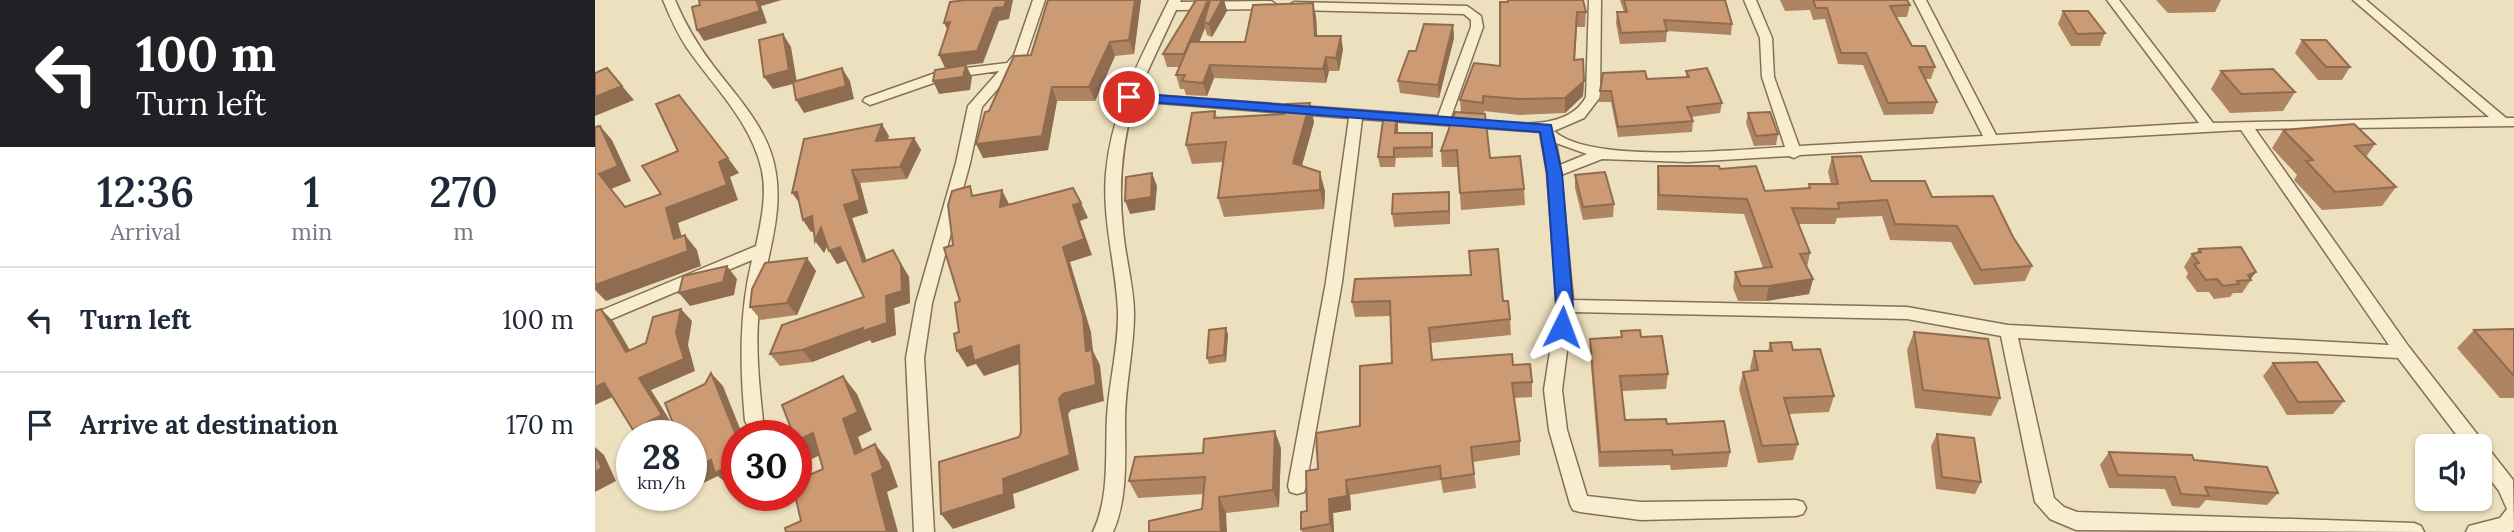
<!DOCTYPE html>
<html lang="en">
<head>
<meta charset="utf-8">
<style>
  body { margin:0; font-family:Lora,serif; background:#f2f2f3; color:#1f2937; height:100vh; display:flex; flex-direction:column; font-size:26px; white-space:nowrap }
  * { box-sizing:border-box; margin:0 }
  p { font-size:23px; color:#747a83 }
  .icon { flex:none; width:38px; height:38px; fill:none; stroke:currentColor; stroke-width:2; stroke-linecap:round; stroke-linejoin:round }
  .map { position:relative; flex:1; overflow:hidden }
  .drawer { display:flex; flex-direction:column; background:#fff; width:595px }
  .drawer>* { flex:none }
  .banner { background:#202124; color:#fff; overflow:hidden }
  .tools { position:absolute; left:1820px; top:434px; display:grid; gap:14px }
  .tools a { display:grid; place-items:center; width:77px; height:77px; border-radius:10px; background:#fff; box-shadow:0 2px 5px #0004; font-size:35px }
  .speed { position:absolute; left:21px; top:420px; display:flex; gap:14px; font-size:35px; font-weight:700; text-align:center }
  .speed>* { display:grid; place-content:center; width:91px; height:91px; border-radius:50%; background:#fff; box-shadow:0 2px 5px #0004; line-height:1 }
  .speed small { font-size:18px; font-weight:400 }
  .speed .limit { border:10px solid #d22; background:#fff; color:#111 }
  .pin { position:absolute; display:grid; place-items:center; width:60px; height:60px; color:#fff; margin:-30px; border:4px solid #fff; border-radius:50%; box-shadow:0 2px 7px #0007 }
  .me { position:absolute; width:77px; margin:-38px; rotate:3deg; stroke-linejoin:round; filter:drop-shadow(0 0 5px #0008) }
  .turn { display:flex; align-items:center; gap:24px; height:147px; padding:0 21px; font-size:32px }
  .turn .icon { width:91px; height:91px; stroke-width:2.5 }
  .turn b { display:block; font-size:49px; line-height:60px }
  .eta { display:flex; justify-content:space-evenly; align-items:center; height:119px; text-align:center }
  .eta b { font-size:42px; font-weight:600; line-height:49px }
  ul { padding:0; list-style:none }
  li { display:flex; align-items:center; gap:21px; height:105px; padding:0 21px; border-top:2px solid #e0e1e3 }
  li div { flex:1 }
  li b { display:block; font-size:26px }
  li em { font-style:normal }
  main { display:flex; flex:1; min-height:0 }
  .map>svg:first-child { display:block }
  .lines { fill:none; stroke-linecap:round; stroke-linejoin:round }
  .minor-casing { stroke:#857057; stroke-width:3 }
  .minor { fill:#f9edd0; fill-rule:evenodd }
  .wall { fill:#af8463 }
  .shaded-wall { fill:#8f6c50 }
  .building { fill:#cc9a73; stroke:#8f6c50; stroke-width:2 }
  .route { fill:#2563eb; stroke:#184099; stroke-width:2 }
</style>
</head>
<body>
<main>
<section class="drawer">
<div class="banner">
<div class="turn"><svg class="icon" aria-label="left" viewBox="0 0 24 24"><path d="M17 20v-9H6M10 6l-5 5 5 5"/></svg><div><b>100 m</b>Turn left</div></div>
</div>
<div class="eta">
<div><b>12:36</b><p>Arrival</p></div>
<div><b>1</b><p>min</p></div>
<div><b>270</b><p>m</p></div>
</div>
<ul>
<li><svg class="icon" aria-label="left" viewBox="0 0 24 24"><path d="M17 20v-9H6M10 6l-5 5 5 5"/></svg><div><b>Turn left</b></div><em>100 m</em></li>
<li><svg class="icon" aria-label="arrive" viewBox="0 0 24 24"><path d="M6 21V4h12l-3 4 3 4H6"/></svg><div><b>Arrive at destination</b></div><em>170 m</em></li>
</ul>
</section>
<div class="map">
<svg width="1919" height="532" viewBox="0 0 1919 532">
  <rect width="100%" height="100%" fill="#ede0be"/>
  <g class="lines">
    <defs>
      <path id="minor" d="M68 0H80C90 24 102 44 117 64 138 92 165 120 176 153 194 207 170 256 164 309 160 346 164 384 168 421L165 426 159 428 153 426 150 421C145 366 144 314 157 260L0 326V313L161 246C166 222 172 196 167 171 157 123 119 87 92 48 82 33 75 17 68 0Z
        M438 0H450L431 56 387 107 375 163 337 303 329 358 339 532H319L311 358 321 303 361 163 373 106 404 71 353 78 275 105 268 101 270 98 346 71 412 63 419 55Z
        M574 0H586L585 2 676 1 682 5 676 9 581 10 542 94 843 116 876 27V20L869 14 699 10 693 6 699 2 872 6 886 16 888 27 856 117C896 120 969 138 991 97L994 0H1006L1005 97 989 118 959 131C994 164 1140 150 1190 147L1167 77 1165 38 1149 0H1161L1177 38 1179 77 1204 146 1388 136 1319 0H1331L1401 135 1604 123 1512 0H1524L1618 123 1894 117 1758 0H1771L1911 118H1919V126L1660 129 1814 347 1918 480 1919 530 1916 532H1871L1874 526 1905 518 1912 509 1904 491 1885 466V446H1870L1803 358 1423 338 1459 498 1469 507 1482 512 1819 523 1826 526 1829 532 1481 530 1455 519 1440 502 1406 336 1312 319 977 312 967 390 972 430 992 496 1046 502 1201 500 1208 502 1211 508 1208 514 1201 516 1046 520 985 512 978 510 975 504 954 430 949 390 962 306 952 173 945 132 767 119 747 282 711 486 709 492 702 494 695 492 693 486 731 282 754 118 539 101C527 144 523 185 528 229 530 257 539 286 539 314 539 350 530 385 530 421 530 457 533 498 518 532H498C515 496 510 455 512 417 514 382 524 346 523 311 521 265 507 220 511 173 517 108 546 58 574 0ZM1646 130 1794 345 1413 325 1312 307 978 300 966 175 1007 159 1093 162 1194 156 1199 158 1205 155ZM961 143 992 154 965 165Z"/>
    </defs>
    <use href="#minor" class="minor-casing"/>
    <use href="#minor" class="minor"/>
  </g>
  <path class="wall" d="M546 0 539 54 520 56 500 101H462L453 150 388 158 394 111 436 55Z
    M615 0H629L632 11 617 37 612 35 610 28 604 42H650L721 16 722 36 748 49 744 71H734L731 83 619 78 612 96 591 95 589 89H585L581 75 584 67H572L568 54Z
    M1025 0H1130L1137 24 1136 35 1072 31 1071 42 1025 44 1021 23 1022 12H1029Z
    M1185 0H1312L1315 5 1312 17H1301L1317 46 1340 67 1336 79H1330L1342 102 1338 114 1289 115 1268 65 1243 64 1230 19 1218 20 1215 10 1190 11Z
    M1561 0H1626L1620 12 1573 13Z
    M905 2 991 12 990 27H982L980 60 989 81 988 96 970 113 924 115 889 111 895 158 929 189 930 205 866 210 863 167H847L846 151 866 113 865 100 905 66Z
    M1468 11 1510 33 1505 46H1476L1463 24Z
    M858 25 859 38 844 98 805 93 803 81 821 51Z
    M1707 40 1755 67 1747 80H1723L1700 53Z
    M1091 71 1127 103 1125 113 1096 117 1098 121 1097 132 1023 137 1016 102H1004L1005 91 1052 79 1091 77Z
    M1626 71 1700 92 1688 111 1635 113 1616 89Z
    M620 111 622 118 719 122 707 166 730 191 729 209 629 217 623 198 628 162 597 164 591 145Z
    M1153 113 1183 134 1181 145 1159 146 1151 123Z
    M802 114 803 124V133H837L838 157 801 158 800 167H785L783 157Z
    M1688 130 1780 144 1771 157 1801 187 1787 206 1727 210 1699 180 1702 175 1677 148Z
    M294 136 292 140 319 138 326 150 312 179 265 183 273 213 257 218 272 261 298 250 314 277 315 303 299 308 301 335 277 343 275 340 217 362 185 366 175 354 269 297 251 260 242 264 234 251 232 246 229 253 219 231 216 232 208 220Z
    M1237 157 1276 181 1337 197 1418 237 1437 266 1430 281 1379 285 1356 242 1295 240 1287 216 1242 218 1240 224H1204L1215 253 1212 267 1218 279 1214 294 1171 301H1143L1138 288 1140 272 1168 268 1149 214 1062 210V182L1063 166 1125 169 1170 191 1213 188 1214 184H1236L1233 172Z
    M980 175 1019 204 1018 217 988 220 980 188Z
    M855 205V224L799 227 797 214Z
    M1604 249 1655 280H1656L1647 293H1638L1635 297 1619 299 1614 292H1602L1591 277 1593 273 1589 267 1597 254H1600Z
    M212 258 221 271 202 315 166 320 155 307Z
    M760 279 908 301 915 319 916 335 836 343 838 360 918 365 937 382V397L919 398 925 441V455L878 462 881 488 848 493 846 480 755 495 756 510 738 513 739 532H707L706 529 712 511 723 469 765 426 797 363 795 316 760 317 757 302Z
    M631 328 633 335 631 362 614 364 612 358Z
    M1919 329V398H1905L1862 348 1879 330Z
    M1026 331 1046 337 1073 374 1071 389 1027 391 1030 420 1072 424 1135 452 1132 467 1076 470 1075 465 1004 467 995 354V339L1026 337Z
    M1319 332 1405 398 1396 416 1320 408 1312 350Z
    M1175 343 1198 350 1239 396 1234 412 1194 414 1203 444 1198 460 1163 463 1144 389 1148 372 1156 371 1155 368 1159 351H1173Z
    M1678 363 1749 401 1738 414 1692 415 1668 376Z
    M1342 434 1386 482 1380 494 1341 489 1336 446Z
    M686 448 684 507 631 513 607 509 608 494 543 498 534 481Z
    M1514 452 1599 460 1683 493 1672 505 1611 500 1604 508 1577 506 1570 489 1514 488 1505 465Z"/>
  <path class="shaded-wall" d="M161 0H187L166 6 172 23 109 41 102 30Z
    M411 0H418L414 19 404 21 388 63 371 65 377 77 375 90 344 94 338 81 371 65 350 68 344 55 399 8Z
    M540 0H546L539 54 534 40Z
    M613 0H614L609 22 610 28 594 67 590 54Z
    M627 0H629L632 11 617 37 614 24Z
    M718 3 721 16 723 50 720 36Z
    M355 22V35L349 23Z
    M858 25 859 38 844 98 843 85Z
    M188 34 196 47 202 83 178 89 169 77Z
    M746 36 748 49 744 71 741 58Z
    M515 42 520 56 500 101 494 87Z
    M731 57 734 71 731 83 728 69Z
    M615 65 619 78 612 96 608 83Z
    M247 68 255 81 259 99 209 113 201 100Z
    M989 81 988 96 970 113V98Z
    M27 86 39 100 0 116V97Z
    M457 87 462 101 453 150 388 158 381 144Z
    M715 103 719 122 702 182 698 163Z
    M802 114 803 124 802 143 800 133Z
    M287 124 294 136 289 153 281 141Z
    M5 126 17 140 36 181 16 189 43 222 4 174Z
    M319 138 326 150 312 179 305 167Z
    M133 158 144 173 135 177 143 200 83 223 91 252 90 235 102 250 106 266 11 301 0 290V285L71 208 124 162Z
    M257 170 265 183 273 213 257 218 276 275 268 262 249 205Z
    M725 172 730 191 729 209 725 190Z
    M557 173 562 186 560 210 535 214 530 201Z
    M407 190 415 206 405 207Z
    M202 192 206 205 197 193Z
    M854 192 855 205V224L854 211Z
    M486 203 493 218 485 221 497 255 475 262 496 332 498 351 505 365 509 401 476 410 473 414 484 470 418 494 420 508 358 529 346 514 408 479 464 399 491 351 468 247 478 205Z
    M217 216 226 228 216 232 208 220Z
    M226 228 235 240 229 253 220 241Z
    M245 247 253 260 242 264 234 251Z
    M298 250 314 277 315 303 299 308 301 335 277 343 275 340 217 362 207 350 291 296Z
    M212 258 221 271 202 315 192 303Z
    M132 266 142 279 139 295 95 306 84 293Z
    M1661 272 1655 280 1653 275Z
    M1218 279 1214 294 1171 301 1174 286Z
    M6 309 18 321 43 364 31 352Z
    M86 309 97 321 93 345 100 371 56 390 79 427 62 436H44L38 430 44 378 81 333Z
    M631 328 633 335 631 362 629 355Z
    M424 345 433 361 389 376 381 364 372 367 362 351 376 346Z
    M116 373 128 386 148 436H142V438Z
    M248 376 262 394 277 430 263 437 275 472 260 454 248 419Z
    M9 383 22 395 0 405V387Z
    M680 431 686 448 684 507 678 490Z
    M218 433 233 451 217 459 201 441Z
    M280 444 294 462 303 487 292 492 303 532H291L277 474Z
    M0 447 9 455 21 481 0 492Z
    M116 460 142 462V481L133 485 123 476 96 489V470Z
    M751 480 755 495 756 510 738 513 739 532H737L735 524 734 499Z
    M624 497 631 513 632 532H626Z"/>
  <path class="building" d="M104 0H161L165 11 102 30 97 7 105 5Z
    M370 0H411L409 7 399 8 382 51 344 55 355 22 349 23 355 2Z
    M453 0H540L534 40 515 42 494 87H457L447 136 381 144 390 112 394 111 419 56 436 55Z
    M601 0H613L589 54H568Z
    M615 0H627L614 24 609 22Z
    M913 0H988L991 12H982L979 60 988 59 989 81 970 98 924 99 888 96V103L865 100 879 63 905 66V2H913Z
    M1029 0H1130L1137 24 1069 20 1072 31 1026 33 1022 12H1032Z
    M1218 0H1312L1315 5 1295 6 1317 46H1330L1340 67H1324L1342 102 1293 103 1271 53H1246L1232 8H1221Z
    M718 3 720 36H746L741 58 731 57 728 69 615 65 608 83 587 81 590 75H581L595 42H650L658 5Z
    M1468 11H1493L1510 33 1482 34Z
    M829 24 858 25 843 85 803 81 814 51H821Z
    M188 34 194 70 169 77 164 40Z
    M1707 40H1731L1755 67H1731Z
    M371 65 368 77 338 81 340 70Z
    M12 68 27 86 0 97V73Z
    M247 68 251 86 201 100 198 82Z
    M1112 68 1127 103 1092 107 1098 121 1023 127 1016 91H1005L1008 73 1050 71 1052 79 1094 77 1091 71Z
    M1678 69 1700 92 1646 94 1626 71Z
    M84 95 133 158 124 162 132 185 71 208 79 239 90 235 93 251 0 285V127L5 126 23 166 4 174 30 207 66 194 47 166 83 151 61 104Z
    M715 103 698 163 725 172V190L623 198 631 142 591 145 597 113 620 111 619 118 689 114 691 104Z
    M860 112 890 114 895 158 925 156 929 189 865 193 862 150 846 151Z
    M1175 112 1183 134 1161 136 1153 113Z
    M789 113 802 114 800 133H837V147L799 148V157H783Z
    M287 124 281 141 319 138 305 167 257 170 265 200 249 205 268 262 298 250 306 265 307 291 291 296 292 323 268 331V328L207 350 175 354 187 325 269 297 245 247 234 251 226 228 220 241 217 216 208 220 202 192 197 193 209 139Z
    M1759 124 1780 144 1760 146 1801 187 1740 192 1711 161 1718 160 1688 130Z
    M1266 156 1276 181H1330L1337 197 1398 196 1418 237 1437 266 1386 270 1362 226 1300 224 1292 200 1243 203 1244 209 1197 208 1215 253 1205 254 1218 279 1174 286H1146L1140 272 1177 267 1152 199 1064 195 1063 166H1124L1125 169 1161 166 1170 191 1215 188 1214 184H1243L1237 157Z
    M1010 172 1019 204 988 207 980 175Z
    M557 173 556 197 530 201 531 177Z
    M375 186 377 196 407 190 405 207 478 188 486 203 478 205 489 239 468 247 488 316 491 351 497 350 501 385 468 394 464 399 475 455 408 479 409 494 346 514 344 462 424 437 426 432 424 345 379 361 376 346 362 351 359 334 364 332 360 303 365 301 349 248 358 245 353 205 357 191Z
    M854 192V211L797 214 798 194Z
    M1646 247 1661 272 1653 275 1656 280 1642 281 1644 284 1628 286 1622 279 1611 280 1599 264 1604 263 1597 254 1606 252 1604 249Z
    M903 249 908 301H913L915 319 834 328 837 360 917 354 918 365 935 364 937 382 917 383 925 441 876 447 879 474 846 479 845 466 751 480 752 496 734 499 735 524 706 529V512L712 511 711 471 723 469 721 433 765 426V366L797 363 795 301 757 302 760 279 876 275 874 251Z
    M212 258 192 303 155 307 157 289 170 263Z
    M132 266 128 282 84 293 88 276Z
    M6 309 31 352 51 343 58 317 86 309 81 333 89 359 44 378 67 415 38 430 9 383 0 387V311Z
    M631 328 629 355 612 358 614 330Z
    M1919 329V376L1879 330Z
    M1045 330 1046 337 1067 336 1073 374 1025 376 1030 420 1071 419 1072 424 1129 421 1135 452 1078 455 1077 450 1005 452 995 339 1027 337 1026 331Z
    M1319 332 1393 339 1405 398 1328 390Z
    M1196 342 1198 350 1225 349 1239 396 1189 398 1203 444 1167 446 1148 372 1163 370 1159 351H1177L1175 343Z
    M1722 362 1749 401 1703 402 1678 363Z
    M116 373 142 438V462L120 473 116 460 96 470V436H83L70 403 110 384Z
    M248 376 263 412 248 419 260 454 280 444 288 469 277 474 292 532H191L190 528 206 521 200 495H201V481L228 469 218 433 201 441V436H199L187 405Z
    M680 431 678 490 624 497 626 532H554V521L607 509 610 477 534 481 540 457 608 453 609 439Z
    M1342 434 1379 438 1386 482 1347 477Z
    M1514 452 1597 455 1599 460 1672 467 1683 493 1610 487 1614 496 1586 494 1580 477 1523 475Z
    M0 455 7 468 0 472Z"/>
  <path class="route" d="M534 93 956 125 967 173 978 306 975 327 967 334 958 327 961 306 952 173 945 132 529 100V94Z"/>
</svg>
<div class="tools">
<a><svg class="icon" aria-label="sound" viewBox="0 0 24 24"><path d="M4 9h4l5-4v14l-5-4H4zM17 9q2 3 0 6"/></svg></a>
</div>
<div class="speed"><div>28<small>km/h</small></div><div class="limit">30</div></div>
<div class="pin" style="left:534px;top:97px;background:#d93025"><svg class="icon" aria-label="arrive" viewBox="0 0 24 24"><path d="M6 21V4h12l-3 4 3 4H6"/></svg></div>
<svg class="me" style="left:967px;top:327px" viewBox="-20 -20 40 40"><path d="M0-17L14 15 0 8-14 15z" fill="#2563eb" stroke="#fff" stroke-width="4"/></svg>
</div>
</main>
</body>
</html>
